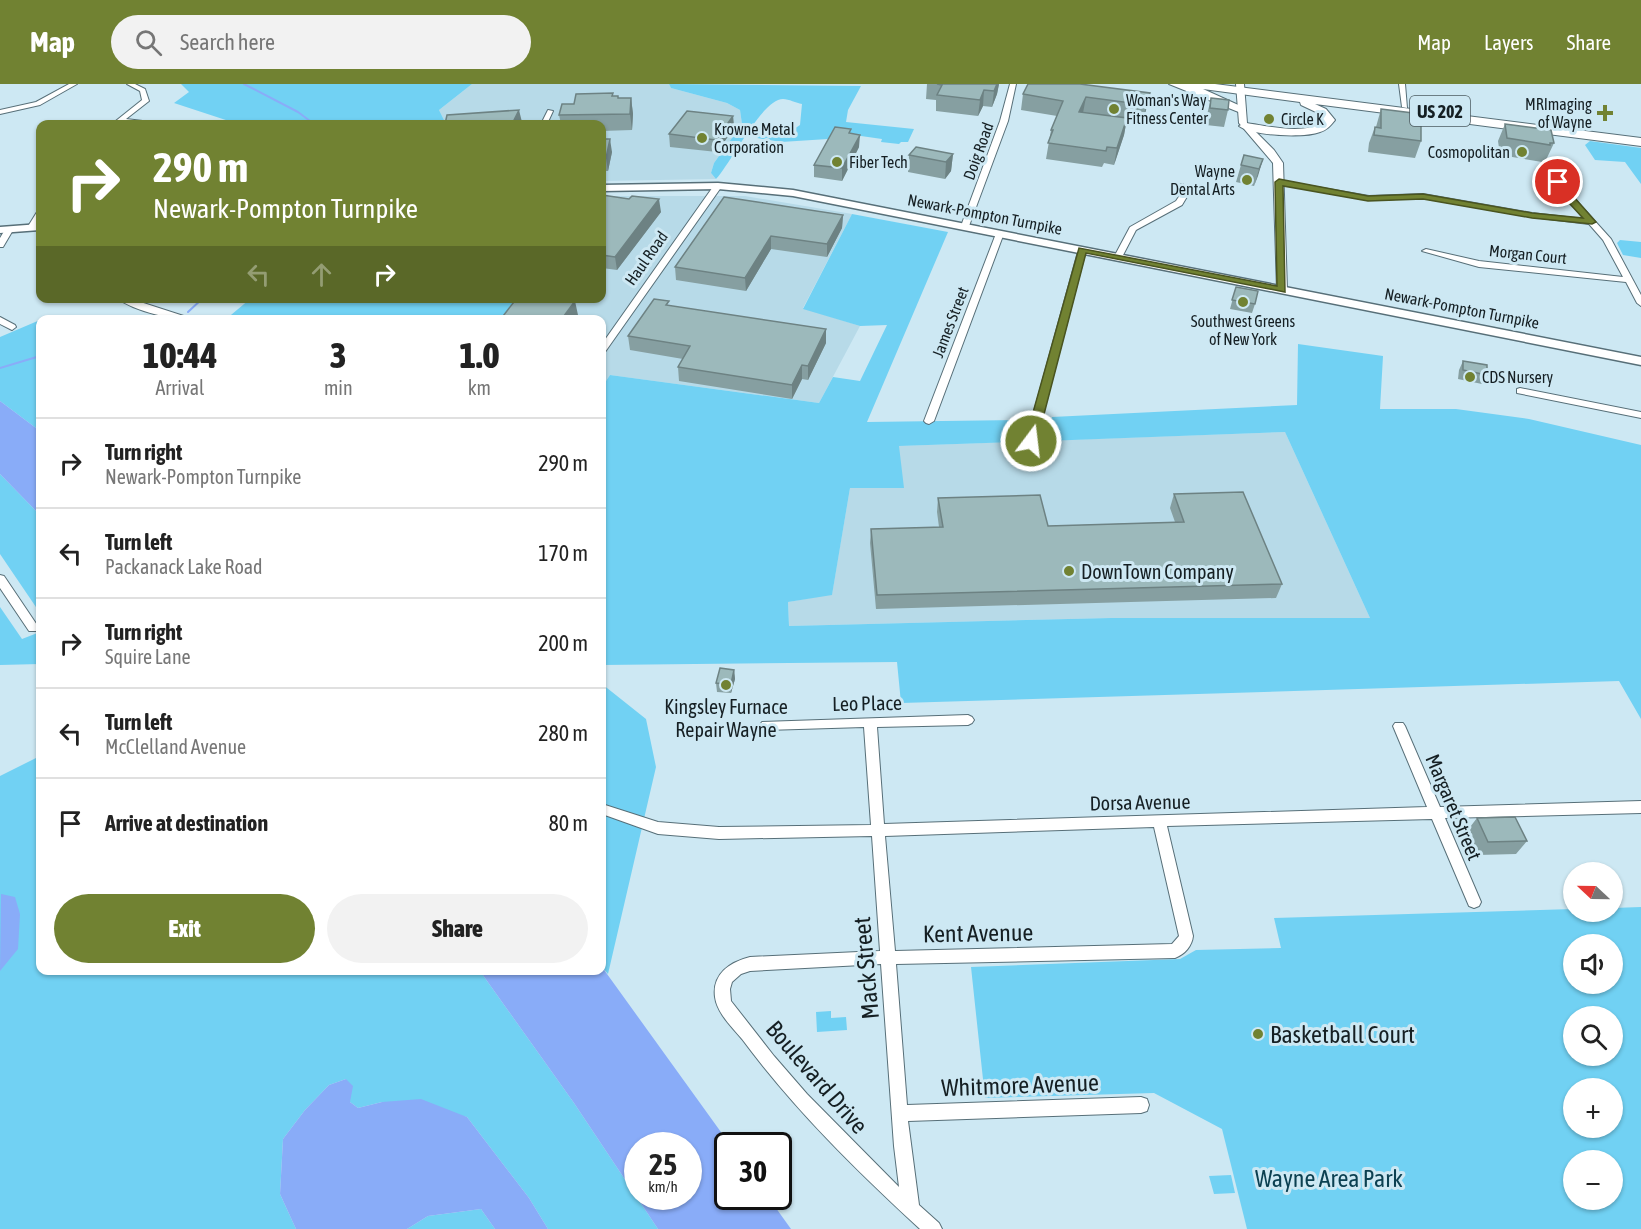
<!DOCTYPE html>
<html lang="en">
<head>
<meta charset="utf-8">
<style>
  body { margin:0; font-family:"Asap Condensed",sans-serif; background:#f2f2f2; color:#222; height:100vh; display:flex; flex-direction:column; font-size:22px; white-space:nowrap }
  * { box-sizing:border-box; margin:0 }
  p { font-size:20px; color:#767676 }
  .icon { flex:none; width:33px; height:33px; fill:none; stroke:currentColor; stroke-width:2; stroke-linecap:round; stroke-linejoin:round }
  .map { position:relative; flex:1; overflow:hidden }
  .panel { position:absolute; left:36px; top:231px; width:570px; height:660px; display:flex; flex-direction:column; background:#fff; border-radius:12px; box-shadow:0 2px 4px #0004 }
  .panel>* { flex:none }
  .top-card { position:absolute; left:36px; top:36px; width:570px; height:183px; border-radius:12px; box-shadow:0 2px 4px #0004; background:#718232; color:#fff; overflow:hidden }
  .needle { width:39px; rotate:292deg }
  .controls { position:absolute; left:1563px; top:778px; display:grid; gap:12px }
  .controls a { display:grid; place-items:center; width:60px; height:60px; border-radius:50%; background:#fff; box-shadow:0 2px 4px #0004; font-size:30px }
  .speed { position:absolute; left:624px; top:1048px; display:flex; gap:12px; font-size:30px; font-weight:700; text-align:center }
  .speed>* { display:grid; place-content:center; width:78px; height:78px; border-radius:50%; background:#fff; box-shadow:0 2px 4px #0004; line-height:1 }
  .speed small { font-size:15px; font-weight:400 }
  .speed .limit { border:3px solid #111; border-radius:9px; background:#fff; color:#111 }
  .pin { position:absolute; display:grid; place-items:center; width:51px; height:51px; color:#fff; margin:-26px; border:3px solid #fff; border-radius:50%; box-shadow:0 2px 6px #0007 }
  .me { position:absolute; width:66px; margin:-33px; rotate:15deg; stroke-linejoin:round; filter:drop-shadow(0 0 4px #0008) }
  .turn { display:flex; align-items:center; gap:21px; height:126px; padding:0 18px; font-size:27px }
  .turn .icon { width:78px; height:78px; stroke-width:2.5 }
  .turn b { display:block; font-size:42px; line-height:51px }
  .lanes { display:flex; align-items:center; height:57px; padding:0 18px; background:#0003; justify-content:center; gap:30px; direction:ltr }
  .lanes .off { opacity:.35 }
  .eta { display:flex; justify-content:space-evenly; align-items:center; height:102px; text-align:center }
  .eta b { font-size:36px; font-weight:800; line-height:42px }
  .button { display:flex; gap:12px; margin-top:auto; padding:12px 18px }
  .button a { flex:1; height:69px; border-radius:36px; background:#718232; color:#fff; font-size:24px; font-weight:800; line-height:69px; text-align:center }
  .button a+a { background:#f2f2f2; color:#222 }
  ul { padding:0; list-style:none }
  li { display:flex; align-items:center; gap:18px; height:90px; padding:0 18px; border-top:2px solid #e0e0e0 }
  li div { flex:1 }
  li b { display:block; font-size:22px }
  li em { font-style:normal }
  header { display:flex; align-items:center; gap:36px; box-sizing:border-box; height:84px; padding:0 30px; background:#718232; color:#fff }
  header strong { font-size:28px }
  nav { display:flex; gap:33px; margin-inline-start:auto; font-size:21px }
  .search { width:420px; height:54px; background:#f2f2f2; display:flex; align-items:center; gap:15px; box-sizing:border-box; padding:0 21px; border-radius:33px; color:#767676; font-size:22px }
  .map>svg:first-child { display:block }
  .built { fill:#b7dae8 }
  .green { fill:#71d1f3; fill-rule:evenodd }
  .water { fill:#89acf8; fill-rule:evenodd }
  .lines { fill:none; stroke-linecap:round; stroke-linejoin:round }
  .stream { stroke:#89acf8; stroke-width:2 }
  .minor-casing { stroke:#576f78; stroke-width:2 }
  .tertiary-casing { stroke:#576f78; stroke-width:2 }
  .secondary-casing { stroke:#576f78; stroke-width:3 }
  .trunk-casing { stroke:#576f78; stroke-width:2 }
  .minor { fill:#fff; fill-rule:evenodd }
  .tertiary { fill:#fff; fill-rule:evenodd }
  .secondary { fill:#fff; fill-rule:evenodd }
  .trunk { fill:#fff; fill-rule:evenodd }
  .wall { fill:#869fa1 }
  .shaded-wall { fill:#6d8283 }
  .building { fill:#9cb9bb; stroke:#6d8283; stroke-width:1.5 }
  .route { fill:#718232; stroke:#495420; stroke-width:1.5 }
  .poi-dot { fill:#718232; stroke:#cde8f3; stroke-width:2 }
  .labels { text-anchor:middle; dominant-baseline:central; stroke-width:6; stroke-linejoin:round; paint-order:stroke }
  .far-poi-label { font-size:16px; fill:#151f23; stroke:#cde8f3; text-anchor:start }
  .far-street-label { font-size:16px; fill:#151f23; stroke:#cde8f3 }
  .shield { fill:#cde8f3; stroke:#4c5b61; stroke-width:1.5 }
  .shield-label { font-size:18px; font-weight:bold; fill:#151f23 }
  .poi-label { font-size:20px; fill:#151f23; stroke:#cde8f3; text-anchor:start }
  .street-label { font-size:20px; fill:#151f23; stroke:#cde8f3 }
  .near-street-label { font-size:24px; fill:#151f23; stroke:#cde8f3 }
  .near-poi-label { font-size:24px; fill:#151f23; stroke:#cde8f3; text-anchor:start }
  .near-park-label { font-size:24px; fill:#0b4051; stroke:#cde8f3 }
</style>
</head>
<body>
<header>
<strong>Map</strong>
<div class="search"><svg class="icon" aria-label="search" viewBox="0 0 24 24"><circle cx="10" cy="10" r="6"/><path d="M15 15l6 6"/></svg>Search here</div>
<nav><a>Map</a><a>Layers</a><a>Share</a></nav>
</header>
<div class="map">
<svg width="1641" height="1145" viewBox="0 0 1641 1145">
  <rect width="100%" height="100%" fill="#cde8f3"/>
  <path class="built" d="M472 0H669L671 4 727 19 740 26 742 40 714 79 711 89 716 95 602 97V40H446L439 26Z
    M602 112H745L852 130 803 224 860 242 819 319 610 291 602 303V236H508L523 215 602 214Z
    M1285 348 1370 534H1111L789 542 788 518 832 510 850 404 899 362Z"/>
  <path class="green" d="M181 0H472L439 26 446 40H238L174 19 189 8Z
    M669 0 861 2 848 26 846 38 914 45 908 58H901L899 60 881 58 882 55 833 48 828 55 781 58 757 54 762 47H791L800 41 802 20C796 19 789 15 783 15 762 15 731 79 716 95L711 89 714 79 742 40 740 26 727 19 671 4Z
    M1590 57 1641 64V100L1625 78 1595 76 1585 61Z
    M852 130 948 148 867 338 1023 336 1015 358 899 362 904 404H850L832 511 788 518 789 542 1111 534H1370L1285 348 1045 357 1052 333 1297 321 1298 260 1383 272 1380 325H1456L1529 335 1641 361V635L1619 597 901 619 897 578 602 581V303L610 291 819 319 833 293 860 297 887 241 860 242 803 225Z
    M1620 156 1641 158V174L1623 171 1617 159Z
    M523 214 508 235 225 236 250 215Z
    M40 236V347L0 317V253Z
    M0 390 40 431V529L0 470Z
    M0 523 22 555 40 548V580L0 581Z
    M602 600 646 635 656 683 608 890 602 883Z
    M40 672V886L480 887 574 1019 658 1145H548L529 1114 467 1033 382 1018 358 1024 350 1018 346 995 329 1001 305 1026 283 1055 280 1110 296 1145H0V692Z
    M1641 823V1145H1247L1222 1045 1154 1009 985 1014 971 883 1180 875 1196 866 1281 864 1274 834 1573 825 1574 828H1612L1613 824ZM1574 861H1612V900H1574ZM1574 933H1612V972H1574ZM1574 1005H1612V1044H1574ZM1574 1077H1612V1116H1574Z
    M831 927V934L846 933 847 946 817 948 816 928Z
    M1231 1091 1235 1109 1214 1110 1209 1092Z
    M481 1125 495 1145H407L428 1132Z"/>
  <path class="water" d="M0 317 40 347V431L0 390Z
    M1 810 15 813 20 830 18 865 0 887Z
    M602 883 731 1062H728V1113H768L791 1145H658L574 1019 480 887 602 886ZM638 1062H688V1113H638Z
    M346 995 353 1002 350 1018 358 1024 382 1018 421 1015 467 1033 529 1114 548 1145H495L481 1125 428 1132 407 1145H296L280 1110 283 1055 305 1026 329 1001Z"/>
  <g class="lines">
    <path class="stream" d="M244 0 298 28 314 40
      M188 228 203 214
      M0 284 40 272"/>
    <defs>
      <path id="minor" d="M69 0H77L40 21 0 30V26L36 18Z
        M127 0H135L145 5 149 17 126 35 151 38 154 40H112L142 16 140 7Z
        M1010 0H1016L1008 37 969 142 962 144 961 142 1000 37Z
        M1399 0H1405L1407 24 1402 23Z
        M548 26 553 27 547 40H541Z
        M1276 96 1369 112 1423 110 1532 129 1584 135 1554 98 1561 96 1575 115 1611 155 1641 211V222L1637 219 1626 198 1479 183 1422 167 1426 165 1479 177 1623 193 1603 156 1589 140 1532 133 1423 114 1369 116 1279 100H1276Z
        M715 100 722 102 605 268 602 269V260Z
        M1177 100H1183L1188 111 1182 121 1136 146 1121 175H1115L1114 173 1130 143 1176 117 1180 111 1176 102Z
        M37 128H40V135L34 146H28L27 144Z
        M6 144 13 146 3 163H0V154Z
        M997 147 1004 149 934 337 929 340 926 339 924 337Z
        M1079 164 1086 166 1036 357 1031 360 1026 357Z
        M117 214H128L196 236C174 236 135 228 117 214Z
        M0 233 15 241 16 243 12 246 0 240Z
        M1520 304 1641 328V334L1517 309V305Z
        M0 491 4 492 37 541 39 544 37 547H29L0 504Z
        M968 631 972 633 974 636 972 639 968 641 877 643 884 740 1427 723 1393 642 1395 639H1403L1405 642 1440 723 1641 717V729L1445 734 1481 818 1479 822 1474 824 1469 822 1432 735 1167 742 1193 852C1192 862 1185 870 1175 874L896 880 907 1021 1141 1013 1147 1015 1149 1021 1147 1027 1141 1029 908 1037 919 1121 939 1139 942 1145H920C856 1086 794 1025 742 955 732 943 717 929 715 913 712 890 730 878 750 873L880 867 872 752 719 755 658 750 602 730V720L658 738 719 743 871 741 864 643 766 646 762 644 760 641 762 638ZM1154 743 1179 852 1172 860 895 867 885 752ZM881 880 894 1062 899 1103 807 1010 774 972 731 917 730 905 732 898 741 890 750 887Z"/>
      <path id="tertiary" d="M1236 0H1244L1247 39 1274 66 1283 79 1287 206 1282 209 1277 206 1273 79 1239 39Z"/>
      <path id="secondary" d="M718 99 793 106 1641 273V281L793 112 718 105 602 107V101Z
        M40 140V146L0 149V143Z"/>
      <path id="trunk" d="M1169 0H1215L1641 54V62L1315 20 1326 25 1335 36C1330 42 1327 46 1320 48 1305 54 1252 52 1239 42L1245 39C1265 41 1308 53 1323 36L1318 29 1301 21 1300 18 1203 5 1245 24V28L1241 29Z"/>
    </defs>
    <use href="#minor" class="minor-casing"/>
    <use href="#tertiary" class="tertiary-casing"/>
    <use href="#secondary" class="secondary-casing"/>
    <use href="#trunk" class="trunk-casing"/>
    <use href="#minor" class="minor"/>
    <use href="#tertiary" class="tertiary"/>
    <use href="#secondary" class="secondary"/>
    <use href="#trunk" class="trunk"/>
  </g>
  <path class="wall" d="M927 0H999L997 10 992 23 983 22 978 32 936 27V16L926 15Z
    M1150 9 1143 37 1127 35 1124 51 1114 81 1104 79 1102 83 1046 75 1051 46 1057 32 1021 26 1023 10Z
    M613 12 619 14H631L633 30 632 46 602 47V40H561L559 31 574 20Z
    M1211 14 1228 26 1224 43 1206 41 1207 31Z
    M1381 25 1421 57 1415 74 1368 68 1369 59 1375 43H1376Z
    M733 32 734 44 717 68 670 63 669 50Z
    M1505 40 1554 59 1546 76H1543L1542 78 1500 71 1498 57Z
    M851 50 859 63 842 97 814 93V81Z
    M602 55 612 68 608 87H602Z
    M953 70 951 87 945 95 908 88 909 71Z
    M1263 75 1254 102 1236 98 1241 81Z
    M602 112 629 115 661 128 617 186 602 184Z
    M724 113 843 131 842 144 827 173 771 165 746 207 676 196 675 183Z
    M1236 203 1255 220 1252 229 1230 225Z
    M670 222 826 259 808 296 802 295 792 315 679 297 678 283 683 275 630 266 628 252Z
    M1463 277 1487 291 1482 300 1458 295 1459 286Z
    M1174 410 1282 500 1276 514 876 525 870 459 871 445 939 443 937 428 938 414 1048 442 1175 438 1170 424Z
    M734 586 735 595 731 609 717 608 716 599Z
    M1477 734 1527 757 1516 770 1478 771 1467 747Z"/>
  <path class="shaded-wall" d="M997 0H999L997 10 992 23 994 7Z
    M984 6 983 22 978 32 980 16Z
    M1150 9 1146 26 1143 37 1146 21Z
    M1086 13 1083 29 1079 28Z
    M631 14 633 30 632 46 630 30Z
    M519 26 522 38 521 40H512Z
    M733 32 734 44 717 68 716 56Z
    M1127 34 1124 51 1114 81 1117 64Z
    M860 51 859 63 842 97V84Z
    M610 55 612 68 608 87 606 74Z
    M953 70 951 87 945 95 946 78Z
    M1263 75 1258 92 1254 102 1259 85Z
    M659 115 661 128 617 186 615 173Z
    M843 131 842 144 827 173V160Z
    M771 152V165L746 207 745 194Z
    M575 217 578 231 574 236H561Z
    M826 245V259L808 296V282Z
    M802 281V295L792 315V301Z
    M734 586 735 595 731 609V600Z"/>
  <path class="building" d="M937 0H997L994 7 984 6 980 16 937 11 942 1Z
    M1028 0H1080L1150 9 1146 21 1086 13 1079 28 1127 34 1117 64 1107 63 1106 67 1048 59 1053 46H1051L1063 17 1023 10Z
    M613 9 612 12H618V14H631L630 30 559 31 562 20H574L576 10Z
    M1211 14 1229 16 1228 26 1210 24Z
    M1381 25 1421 30V57L1374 51 1375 43 1381 44Z
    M519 26 512 40H445L447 31Z
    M687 27 733 32 716 56 669 50Z
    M1505 40 1551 46 1554 59H1550V61L1507 54Z
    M835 43 851 45 849 49 860 51 842 84 814 81Z
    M602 55H610L606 74H602Z
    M916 63 953 70 946 78 909 71Z
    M1244 71 1263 75 1259 85 1241 81Z
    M602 111 629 115 632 112 659 115 615 173 602 171Z
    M724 113 843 131 827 160 771 152 745 194 675 183Z
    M1236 203 1258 207 1255 220 1232 216Z
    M517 214H557L575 217 561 236H500Z
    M654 215 669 217 666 221 826 245 808 282 802 281 792 301 678 283 690 262 628 252Z
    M1463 277 1487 281V291L1463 286Z
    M1243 408 1282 500 877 511 871 445 943 443 938 414 1040 411 1048 442 1184 438 1174 410Z
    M720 584 734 586 731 600 716 599Z
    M1515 733 1527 757 1488 758 1477 734Z"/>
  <path class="route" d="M1279 95 1368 112 1423 110 1532 129 1583 134 1569 119 1554 98 1558 95 1596 138 1592 140 1532 134 1423 115 1368 117 1283 102 1285 208 1086 169 1037 357 1031 361 1027 360 1025 357 1079 164 1277 202 1275 98Z"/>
  <g class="poi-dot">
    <circle cx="1114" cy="25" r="6"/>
    <path d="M1602 20h6v6h6v6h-6v6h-6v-6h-6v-6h6z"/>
    <circle cx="1269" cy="35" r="6"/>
    <circle cx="702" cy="54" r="6"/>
    <circle cx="1522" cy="68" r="6"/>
    <circle cx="837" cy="78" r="6"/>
    <circle cx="1247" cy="96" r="6"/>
    <circle cx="1243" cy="218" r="6"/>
    <circle cx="1470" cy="293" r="6"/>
    <circle cx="1069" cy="487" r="6"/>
    <circle cx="726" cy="601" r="6"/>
    <circle cx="1258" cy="950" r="6"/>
  </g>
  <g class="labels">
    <g class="far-poi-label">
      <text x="1126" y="16">Woman's Way<tspan x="1126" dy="18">Fitness Center</tspan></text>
      <text x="1592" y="20" text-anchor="end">MRImaging<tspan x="1592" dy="18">of Wayne</tspan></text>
      <text x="1281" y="35">Circle K</text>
      <text x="714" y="45">Krowne Metal<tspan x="714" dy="18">Corporation</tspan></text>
      <text x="1510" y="68" text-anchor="end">Cosmopolitan</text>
      <text x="849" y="78">Fiber Tech</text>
      <text x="1235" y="87" text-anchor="end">Wayne<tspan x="1235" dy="18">Dental Arts</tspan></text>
      <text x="1243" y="237" text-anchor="middle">Southwest Greens<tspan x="1243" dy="18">of New York</tspan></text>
      <text x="1482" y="293">CDS Nursery</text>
    </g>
    <g class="far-street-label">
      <text transform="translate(978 67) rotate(-70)">Doig Road</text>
      <text transform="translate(985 130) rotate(11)">Newark-Pompton Turnpike</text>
      <text transform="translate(1528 170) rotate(6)">Morgan Court</text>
      <text transform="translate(646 174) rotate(-55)">Haul Road</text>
      <text transform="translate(1462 224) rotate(11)">Newark-Pompton Turnpike</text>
      <text transform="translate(950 238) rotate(-69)">James Street</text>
    </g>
    <rect class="shield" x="1410" y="12" width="60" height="30" rx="4.5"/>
    <g class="shield-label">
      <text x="1440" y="27">US 202</text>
    </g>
    <g class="poi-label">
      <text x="1081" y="487">DownTown Company</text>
      <text x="726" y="622" text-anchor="middle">Kingsley Furnace<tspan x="726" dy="23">Repair Wayne</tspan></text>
    </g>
    <g class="street-label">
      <text transform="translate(867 619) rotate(-1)">Leo Place</text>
      <text transform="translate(1140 718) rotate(-1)">Dorsa Avenue</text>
      <text transform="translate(1454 723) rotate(67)">Margaret Street</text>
    </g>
    <g class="near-street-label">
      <text transform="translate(978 849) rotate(-1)">Kent Avenue</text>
      <text transform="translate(866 884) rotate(-95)">Mack Street</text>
      <text transform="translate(817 993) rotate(49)">Boulevard Drive</text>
      <text transform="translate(1020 1001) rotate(-2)">Whitmore Avenue</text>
    </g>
    <g class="near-poi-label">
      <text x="1270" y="950">Basketball Court</text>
    </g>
    <g class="near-park-label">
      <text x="1329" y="1094">Wayne Area Park</text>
    </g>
  </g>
</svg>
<div class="controls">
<a><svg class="needle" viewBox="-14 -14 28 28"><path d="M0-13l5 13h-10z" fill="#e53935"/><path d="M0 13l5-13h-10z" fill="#767676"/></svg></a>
<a><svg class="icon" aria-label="sound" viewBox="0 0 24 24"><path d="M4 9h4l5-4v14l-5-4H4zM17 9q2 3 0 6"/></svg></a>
<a><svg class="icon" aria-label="search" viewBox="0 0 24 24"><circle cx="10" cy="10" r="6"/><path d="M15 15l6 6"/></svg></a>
<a>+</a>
<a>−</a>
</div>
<div class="speed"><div>25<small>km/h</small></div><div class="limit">30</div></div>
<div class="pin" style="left:1558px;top:98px;background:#d93025"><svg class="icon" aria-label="arrive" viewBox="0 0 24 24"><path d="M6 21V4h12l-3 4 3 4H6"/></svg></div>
<svg class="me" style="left:1031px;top:357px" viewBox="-20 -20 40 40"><circle r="17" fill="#718232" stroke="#fff" stroke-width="3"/><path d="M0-11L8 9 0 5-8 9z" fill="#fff"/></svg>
<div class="top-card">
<div class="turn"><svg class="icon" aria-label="right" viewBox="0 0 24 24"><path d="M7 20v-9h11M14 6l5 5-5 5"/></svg><div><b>290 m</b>Newark-Pompton Turnpike</div></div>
<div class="lanes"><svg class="icon off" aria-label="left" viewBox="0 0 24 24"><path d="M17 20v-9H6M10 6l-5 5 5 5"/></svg><svg class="icon off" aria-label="ahead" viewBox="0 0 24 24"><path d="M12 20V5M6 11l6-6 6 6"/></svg><svg class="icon" aria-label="right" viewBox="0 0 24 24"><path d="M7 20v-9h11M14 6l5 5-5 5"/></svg></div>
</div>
<section class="panel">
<div class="eta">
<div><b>10:44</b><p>Arrival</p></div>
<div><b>3</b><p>min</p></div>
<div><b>1.0</b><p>km</p></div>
</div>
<ul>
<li><svg class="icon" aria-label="right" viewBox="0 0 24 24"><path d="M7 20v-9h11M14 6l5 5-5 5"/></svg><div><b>Turn right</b><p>Newark-Pompton Turnpike</p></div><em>290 m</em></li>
<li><svg class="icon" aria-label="left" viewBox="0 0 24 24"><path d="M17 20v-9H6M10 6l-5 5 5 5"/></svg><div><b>Turn left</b><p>Packanack Lake Road</p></div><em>170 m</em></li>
<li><svg class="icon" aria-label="right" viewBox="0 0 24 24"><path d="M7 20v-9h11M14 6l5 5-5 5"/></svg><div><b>Turn right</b><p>Squire Lane</p></div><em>200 m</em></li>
<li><svg class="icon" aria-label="left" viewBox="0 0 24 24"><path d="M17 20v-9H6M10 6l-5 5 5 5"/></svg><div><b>Turn left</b><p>McClelland Avenue</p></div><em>280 m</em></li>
<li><svg class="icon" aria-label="arrive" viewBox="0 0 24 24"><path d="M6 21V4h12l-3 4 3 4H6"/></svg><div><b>Arrive at destination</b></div><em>80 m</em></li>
</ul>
<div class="button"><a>Exit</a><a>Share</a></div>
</section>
</div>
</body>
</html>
